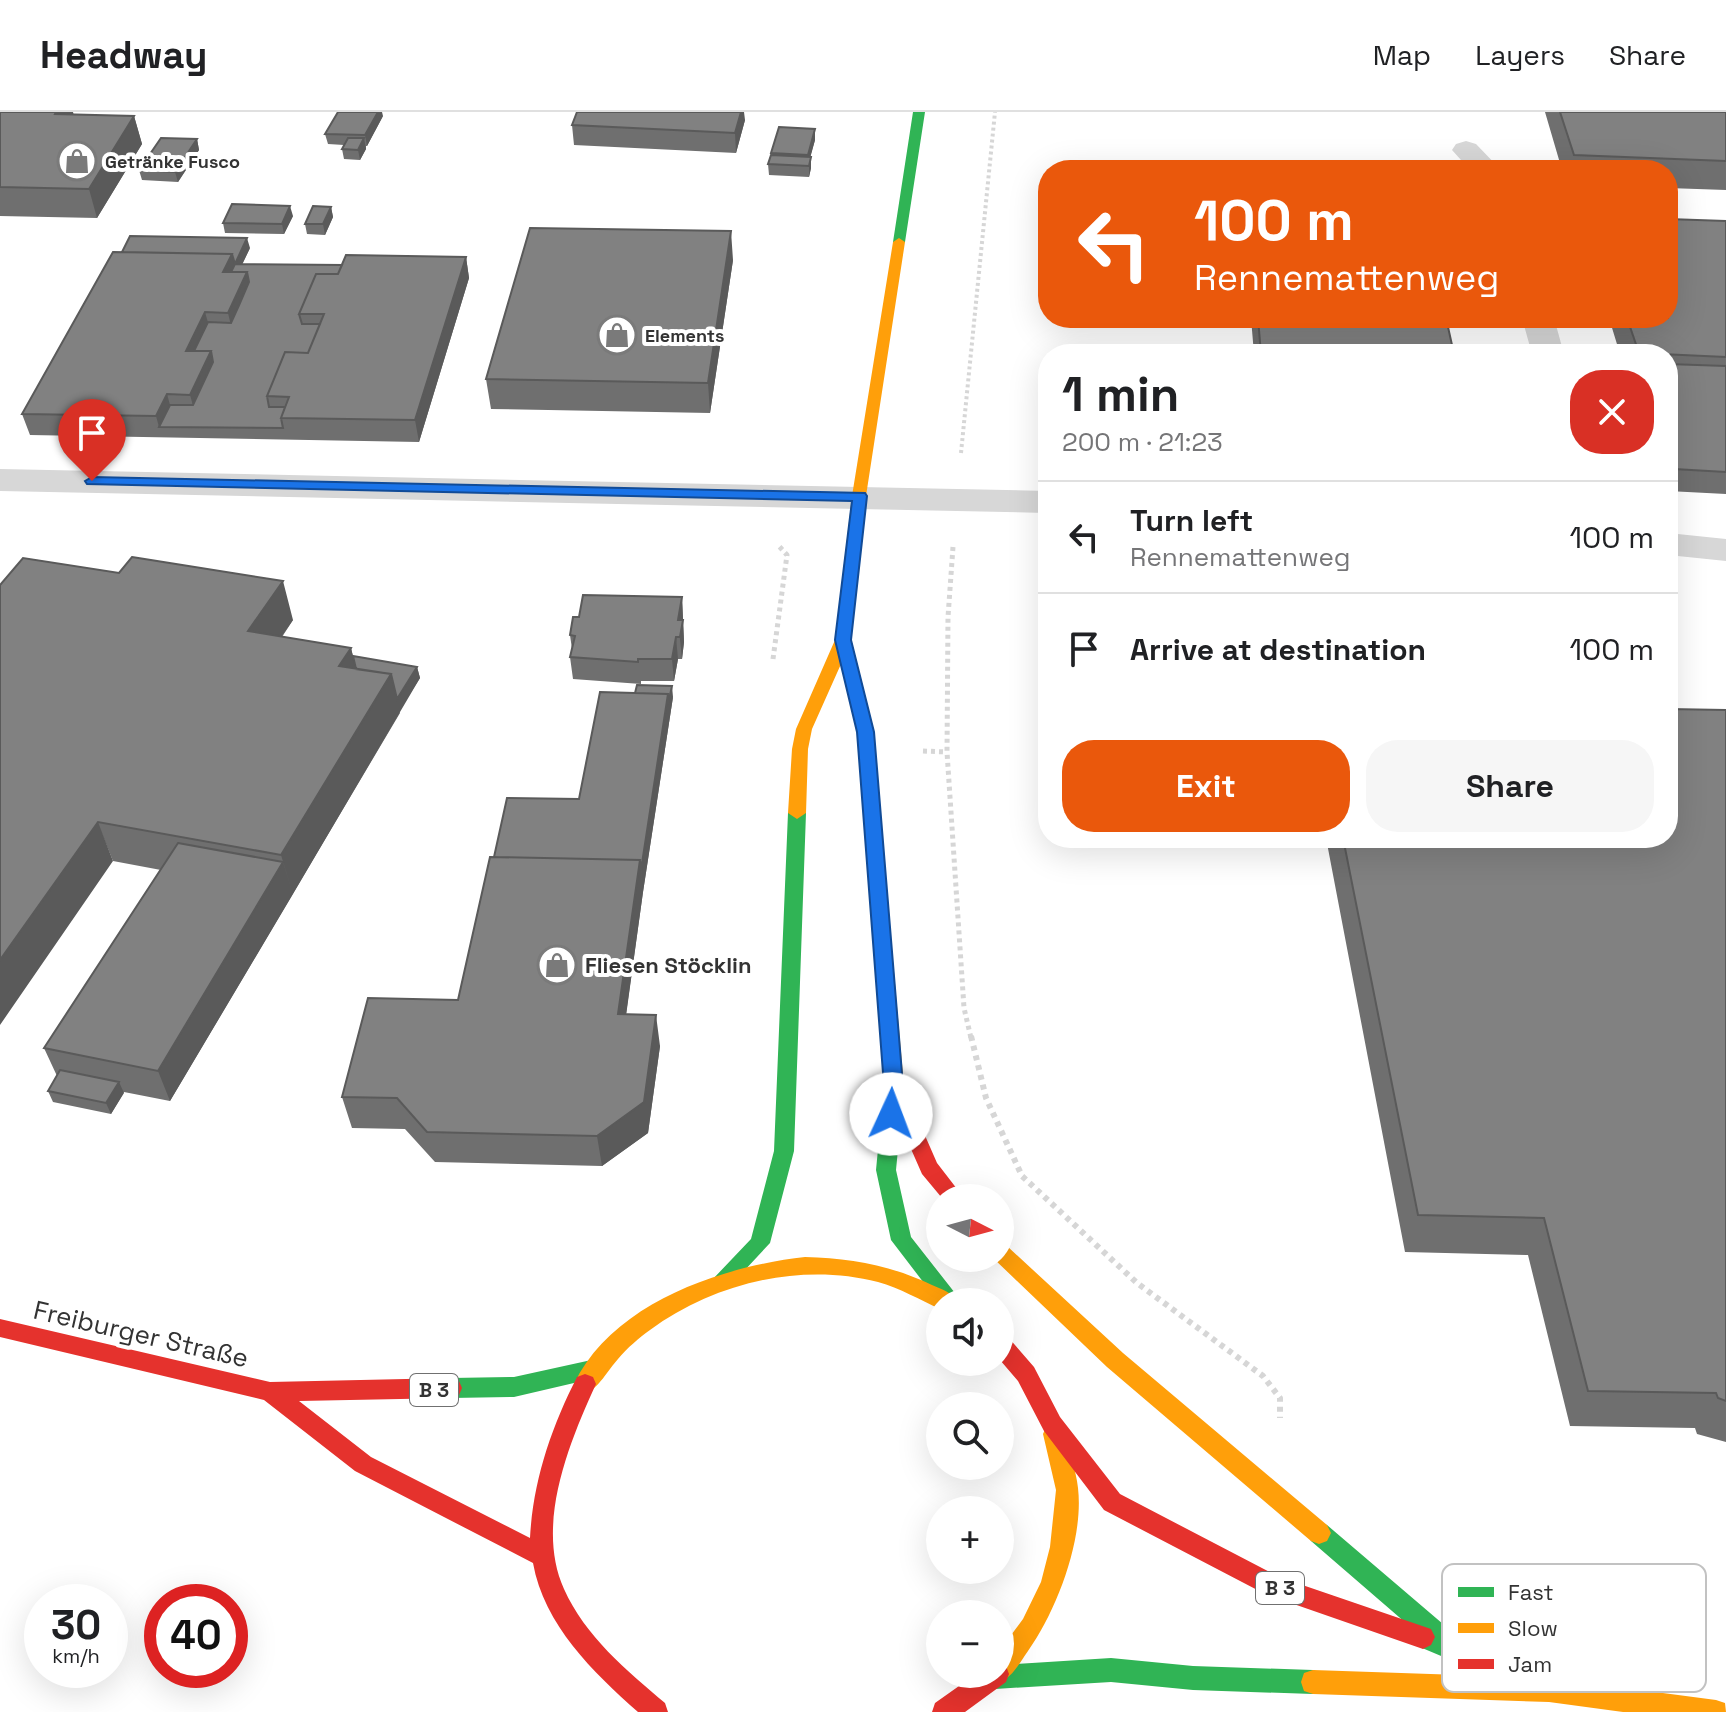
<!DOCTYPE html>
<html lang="en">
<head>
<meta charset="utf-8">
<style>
  body { margin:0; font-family:"Space Grotesk",sans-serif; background:#f6f6f6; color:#202124; height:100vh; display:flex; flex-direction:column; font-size:30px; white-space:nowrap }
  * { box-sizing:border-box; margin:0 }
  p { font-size:26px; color:#757577 }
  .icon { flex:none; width:44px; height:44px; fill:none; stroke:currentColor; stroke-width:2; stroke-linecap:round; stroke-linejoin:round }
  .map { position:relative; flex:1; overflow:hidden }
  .sheet { position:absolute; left:1038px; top:232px; width:640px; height:504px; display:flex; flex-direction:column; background:#fff; border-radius:32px; box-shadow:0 8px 32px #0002 }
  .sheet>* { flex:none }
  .hud { position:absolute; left:1038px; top:48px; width:640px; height:168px; border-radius:32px; box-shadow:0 8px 32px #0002; background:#ea580c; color:#fff; overflow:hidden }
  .needle { width:52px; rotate:96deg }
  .buttons { position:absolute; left:926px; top:1072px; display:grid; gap:16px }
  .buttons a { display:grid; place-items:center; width:88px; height:88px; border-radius:50%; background:#fff; box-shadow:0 8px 32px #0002; font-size:40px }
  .speed { position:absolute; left:24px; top:1472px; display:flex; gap:16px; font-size:40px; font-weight:700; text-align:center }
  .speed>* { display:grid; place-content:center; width:104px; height:104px; border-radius:50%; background:#fff; box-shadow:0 8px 32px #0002; line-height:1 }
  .speed small { font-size:20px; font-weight:400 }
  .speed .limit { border:12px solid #d22; background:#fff; color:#111 }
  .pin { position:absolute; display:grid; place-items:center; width:68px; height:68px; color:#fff; margin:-82px -34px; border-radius:50% 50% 50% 0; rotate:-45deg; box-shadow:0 0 8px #0007 }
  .pin .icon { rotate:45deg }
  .me { position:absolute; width:88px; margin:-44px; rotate:2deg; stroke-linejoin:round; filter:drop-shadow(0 0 6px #0008) }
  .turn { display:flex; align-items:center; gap:28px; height:168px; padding:0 24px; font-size:36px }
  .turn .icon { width:104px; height:104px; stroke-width:2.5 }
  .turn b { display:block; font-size:56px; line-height:68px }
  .round { display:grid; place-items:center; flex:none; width:84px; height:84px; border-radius:32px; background:#f6f6f6 }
  .summary { display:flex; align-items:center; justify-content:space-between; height:136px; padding:0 24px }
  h1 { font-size:48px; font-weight:700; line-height:60px }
  .cta { display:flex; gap:16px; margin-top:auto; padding:16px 24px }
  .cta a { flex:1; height:92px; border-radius:32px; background:#ea580c; color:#fff; font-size:32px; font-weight:700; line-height:92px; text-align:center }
  .cta a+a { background:#f6f6f6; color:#202124 }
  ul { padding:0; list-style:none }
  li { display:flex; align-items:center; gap:24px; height:112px; padding:0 24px; border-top:2px solid #e0e0e0 }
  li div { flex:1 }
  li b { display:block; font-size:30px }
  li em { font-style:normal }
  header { display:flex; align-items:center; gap:48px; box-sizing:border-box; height:112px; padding:0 40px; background:#fff; border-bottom:2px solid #e0e0e0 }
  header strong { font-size:38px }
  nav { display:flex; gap:44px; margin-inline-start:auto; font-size:28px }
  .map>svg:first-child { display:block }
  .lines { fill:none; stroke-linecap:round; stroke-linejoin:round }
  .path-far2 { stroke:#d6d6d6; stroke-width:4; stroke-dasharray:3 3; stroke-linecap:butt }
  .path-far1 { stroke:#d6d6d6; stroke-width:5; stroke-dasharray:4 4; stroke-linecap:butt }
  .path { stroke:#d6d6d6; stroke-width:6; stroke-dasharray:5 5; stroke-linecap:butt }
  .street { fill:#d7d7d7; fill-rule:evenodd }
  .fast { fill:#30b455; fill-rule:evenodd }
  .slow { fill:#ff9f0a; fill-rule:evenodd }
  .jam { fill:#e5322d; fill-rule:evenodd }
  .wall { fill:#6f6f6f }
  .shaded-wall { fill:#5a5a5a }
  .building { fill:#818181; stroke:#5a5a5a; stroke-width:2 }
  .route { fill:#1a73e8; stroke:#114b97; stroke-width:2 }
  .labels { text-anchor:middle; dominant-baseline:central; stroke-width:8; stroke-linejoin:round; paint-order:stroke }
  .far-poi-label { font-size:18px; font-weight:bold; fill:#333; stroke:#fff; text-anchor:start }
  .shield { fill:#fff; stroke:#707070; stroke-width:2 }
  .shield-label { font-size:20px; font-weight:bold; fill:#333 }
  .poi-label { font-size:22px; font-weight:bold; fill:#333; stroke:#fff; text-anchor:start }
  .near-street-label { font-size:26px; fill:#333; stroke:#fff }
  .key { fill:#fff; stroke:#c2c2c2; stroke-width:2 }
  .key-label { font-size:22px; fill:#333 }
</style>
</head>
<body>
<header>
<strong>Headway</strong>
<nav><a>Map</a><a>Layers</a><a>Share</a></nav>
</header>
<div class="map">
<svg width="1726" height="1600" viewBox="0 0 1726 1600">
  <rect width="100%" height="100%" fill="#fff"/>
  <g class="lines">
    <path class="path-far2" d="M961 341 995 0"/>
    <path class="path-far1" d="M953 435 948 505 947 640 964 896 971 926
      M773 547 787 443 778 433
      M923 639 947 640"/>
    <path class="path" d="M971 924 986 986 1022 1064 1137 1171 1263 1264 1280 1286V1306"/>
    <path class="street" d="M1466 29 1476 32 1501 58H1470L1452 38 1456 32Z
      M1522 206H1554L1564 242H1532Z
      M0 357 1048 379V401L0 379Z
      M1668 421 1726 427V449L1668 443Z"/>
    <path class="fast" d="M913 0H925L905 130 899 134 893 130Z
      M797 695 806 701 794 1039 770 1131 730 1174 723 1177 716 1174 712 1168 751 1127 774 1039 788 701Z
      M892 988 899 990 902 996 896 1058 911 1125 962 1190 940 1192 891 1128 876 1058 882 996 885 990Z
      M596 1247 604 1250 607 1257 604 1264 514 1285 451 1286 443 1283 440 1276 443 1269 451 1266 514 1265Z
      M1319 1410 1327 1413 1450 1518 1454 1526 1538 1560 1541 1569 1538 1578 1529 1581 1415 1533 1411 1525 1414 1518 1311 1429 1307 1421 1311 1413Z
      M1111 1546 1193 1554 1313 1558 1322 1561 1325 1570 1322 1579 1313 1582 1193 1578 1111 1570 995 1577 986 1573 983 1565 984 1562H1000V1553Z"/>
    <path class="slow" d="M899 126 905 130 866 384 851 528 873 620 904 974 899 1002 892 1004 885 1002 882 996 884 974 857 620 841 552 812 617 808 637 806 701 797 707 788 701 792 637 796 617 835 528 852 384 893 130Z
      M1000 1131 1007 1134 1123 1241 1327 1413 1331 1421 1327 1429 1319 1432 1311 1429 1107 1255 993 1146H1000Z
      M805 1145C850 1146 890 1153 932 1173 941 1177 952 1180 957 1190H940V1197C920 1188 900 1176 878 1170 801 1150 714 1171 650 1218 639 1226 627 1236 618 1247 608 1258 599 1276 585 1282L577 1279 574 1272C612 1191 723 1154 805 1145Z
      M1054 1312 1062 1315 1065 1322C1069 1340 1076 1358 1078 1376 1084 1427 1057 1498 1028 1539 1020 1550 1013 1565 1000 1570L991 1566 990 1562H1000V1538L1023 1507 1041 1470 1050 1435 1056 1378 1043 1322 1046 1315Z
      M1313 1558 1549 1566 1716 1588 1725 1591 1726 1600H1623L1549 1590 1313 1582 1304 1579 1301 1570 1304 1561Z"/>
    <path class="jam" d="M896 972 903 975 906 980 937 1051 964 1086H942L922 1062 886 980 889 975Z
      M0 1207 270 1270 451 1266 459 1269 462 1276 459 1283 451 1286 299 1289 371 1345 530 1426C533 1369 551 1316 577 1265L585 1262 593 1265 596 1272C569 1331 535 1413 564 1477 585 1524 627 1559 665 1591L668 1600H638C593 1560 544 1513 533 1451L355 1359 264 1288 0 1225Z
      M1000 1223 1008 1225 1034 1255 1060 1305 1120 1382 1279 1465 1431 1517 1435 1525 1431 1533 1423 1537 1265 1482 1104 1398 1044 1319 1018 1269 1000 1248Z
      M1000 1551 1006 1554 1009 1562 1006 1570 965 1600H932L935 1591 976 1562H1000Z"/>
  </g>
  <path class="wall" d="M0 0 134 4 142 32 97 106 0 104Z
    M1545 0H1726V78L1668 76V58H1562Z
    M383 4 367 34H366V37L360 48 344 47 342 37 344 33 328 32 325 22Z
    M745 8 736 41 574 33 572 13Z
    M815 17V28L810 45 811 56 809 65 769 63 768 52 771 41Z
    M197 27 199 38 178 70 142 68 139 58Z
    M331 95 333 105 325 123 307 122 305 112Z
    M293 104 284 122 225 121 223 111Z
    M1726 109V382L1668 379V242H1620L1609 206H1668Z
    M250 136 242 152 342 153 466 145 469 166 419 330 30 323 22 302Z
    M733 148 710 301 491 297 486 267Z
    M1251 206H1446L1454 242H1254Z
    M0 473 293 508 282 525 351 536 353 544 417 555 420 566 399 599 400 601 170 989 124 980 111 1002 53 990 48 979 57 964 44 936 161 758 113 749Z
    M682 485 684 530 682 547H678L674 569H641V572L573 567 570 545 572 537 570 523 579 505Z
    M673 585 643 780 626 902 660 934 648 1021 602 1054 435 1050 405 1017 352 1016 342 985 458 888 494 745 579 687Z
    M1726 598V1330L1697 1322 1695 1316 1570 1314 1528 1143 1405 1140 1326 726H1668Z"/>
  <path class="shaded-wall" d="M56 0H73L76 11 55 2Z
    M378 0H382L383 4 367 34 365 23Z
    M741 0H744L745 8 736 41 735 21Z
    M134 4 142 32 97 106 89 77Z
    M815 17V28L808 54V43Z
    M364 26 366 37 360 48 358 38Z
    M197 27 199 38 178 70 175 60Z
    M811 45V56L809 65V54Z
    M290 94 293 104 284 122 282 112Z
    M331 95 333 105 325 123 323 112Z
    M731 119 733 148 710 301 708 271Z
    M247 126 250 136 234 170 223 160 232 142Z
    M466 145 469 166 419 330 415 308Z
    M247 160 252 181 233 222 228 201Z
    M205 200 211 221 192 260 186 239Z
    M211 239 216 261 196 304 190 283Z
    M167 282 173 304 159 315 156 304Z
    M283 469 293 508 265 548 248 519Z
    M682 485 684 530 682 547 678 508Z
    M676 525 678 547 674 569 672 547Z
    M351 536 360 575 339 554Z
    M417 555 420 566 293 782 281 743 391 562Z
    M672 574 673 585 643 780 641 758 668 582Z
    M98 710 113 749 0 913V848Z
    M640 748 643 780 622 933 618 902Z
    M283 750 293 782 170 989 158 959Z
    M656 903 660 934 648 1021 602 1054 597 1024Z
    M119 970 124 981 111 1002 106 991Z"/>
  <path class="building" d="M0 0H56L55 2 134 4 89 77 0 75Z
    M338 0H378L365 23 325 22Z
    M577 0H741L735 21 572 13Z
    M1560 0H1726V49L1574 43Z
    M779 15 815 17 808 43 771 41Z
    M161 26 197 27 175 60 139 58Z
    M348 26H364L358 38 342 37Z
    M771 43 811 45 809 54 768 52Z
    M232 92 290 94 282 112 223 111Z
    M313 94 331 95 323 112H305Z
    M1668 107 1726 109V245L1639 241 1627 206H1668Z
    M530 116 731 119 708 271 486 267Z
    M130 124 247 126 235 152 232 142 122 140Z
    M113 140 232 142 223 160H247L228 201 205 200 186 239H211L190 283 167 282 156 304 22 302Z
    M346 143 466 145 415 308 281 306 289 285 267 284 285 240 308 241 324 202H299L316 162H338Z
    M235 152 342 153 338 162H316L299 202 302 212H320L308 241 285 240 267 284 269 295H285L281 306 283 316 159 315 170 293H193L213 250 211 239H194L208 210 231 211 240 191 249 170 247 160H231Z
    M1258 206H1446L1454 242H1261Z
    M1668 252 1726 254V360L1674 357 1668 337Z
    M132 445 283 469 248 519 351 536 339 554 391 562 281 743 98 710 0 848V473L23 446 119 461Z
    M583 483 682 485 678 508H683L680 525H676L672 547H638V550L570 545 575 524 570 523 573 505H579Z
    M353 544 417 555 397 587 391 562 356 557Z
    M637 573 672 574 668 592V582L635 581Z
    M600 580 668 582 641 758 640 748 494 745 507 686 579 687Z
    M1668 597 1726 598V1289L1718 1286 1716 1281 1588 1279 1544 1106 1418 1103 1343 726H1668Z
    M178 731 283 750 158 959 44 936Z
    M490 745 640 748 618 902 656 903 644 990 597 1024 427 1020 397 986 342 985 368 886 458 888Z
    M60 958 119 970 106 991 48 979Z"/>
  <path class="route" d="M92 365 865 381 867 384 851 528 874 620 903 974 898 1008H884L881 1002 884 974 857 620 835 528 852 389 87 372 85 369Z"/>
  <defs>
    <symbol id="shop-ring" viewBox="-11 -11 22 22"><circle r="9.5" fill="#fff" stroke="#7a7a7a" stroke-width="1.5"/><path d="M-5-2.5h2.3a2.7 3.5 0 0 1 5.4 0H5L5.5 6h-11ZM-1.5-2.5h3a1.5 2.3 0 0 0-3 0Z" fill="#7a7a7a"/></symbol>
  </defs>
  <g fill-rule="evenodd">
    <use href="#shop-ring" x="55" y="27" width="44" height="44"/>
    <use href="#shop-ring" x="595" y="201" width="44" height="44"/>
    <use href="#shop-ring" x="535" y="831" width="44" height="44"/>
  </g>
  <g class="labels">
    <g class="far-poi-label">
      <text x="105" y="49">Getränke Fusco</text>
      <text x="645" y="223">Elements</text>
    </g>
    <g class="shield">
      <rect x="410" y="1262" width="48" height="32" rx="6"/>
      <rect x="1256" y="1460" width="48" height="32" rx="6"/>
    </g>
    <g class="shield-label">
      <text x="434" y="1278">B 3</text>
      <text x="1280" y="1476">B 3</text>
    </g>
    <g class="poi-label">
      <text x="585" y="853">Fliesen Stöcklin</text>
    </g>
    <g class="near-street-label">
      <text transform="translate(141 1222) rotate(13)">Freiburger Straße</text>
    </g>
  </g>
  <rect x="1442" y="1452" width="264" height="128" rx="12" class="key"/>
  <rect x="1458" y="1475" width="36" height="10" fill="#30b455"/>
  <rect x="1458" y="1511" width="36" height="10" fill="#ff9f0a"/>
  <rect x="1458" y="1547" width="36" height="10" fill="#e5322d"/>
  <g class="key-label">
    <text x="1508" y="1488">Fast</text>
    <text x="1508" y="1524">Slow</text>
    <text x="1508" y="1560">Jam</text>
  </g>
</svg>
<div class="buttons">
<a><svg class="needle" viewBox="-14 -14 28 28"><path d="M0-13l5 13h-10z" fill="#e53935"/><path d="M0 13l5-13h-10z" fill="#757577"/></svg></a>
<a><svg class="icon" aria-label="sound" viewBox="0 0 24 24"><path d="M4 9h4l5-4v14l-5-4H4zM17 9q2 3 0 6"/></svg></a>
<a><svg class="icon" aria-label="search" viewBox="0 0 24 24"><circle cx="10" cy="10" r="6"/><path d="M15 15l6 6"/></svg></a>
<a>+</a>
<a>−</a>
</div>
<div class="speed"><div>30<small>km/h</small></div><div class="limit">40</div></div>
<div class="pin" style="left:92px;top:369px;background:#d93025"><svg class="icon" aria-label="arrive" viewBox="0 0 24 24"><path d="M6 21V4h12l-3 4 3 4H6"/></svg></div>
<svg class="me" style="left:891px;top:1002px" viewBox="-20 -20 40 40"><circle r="19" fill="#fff"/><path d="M0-13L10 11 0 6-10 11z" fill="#1a73e8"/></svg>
<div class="hud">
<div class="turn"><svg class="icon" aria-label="left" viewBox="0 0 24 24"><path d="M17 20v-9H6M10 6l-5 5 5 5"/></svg><div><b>100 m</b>Rennemattenweg</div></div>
</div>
<section class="sheet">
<div class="summary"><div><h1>1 min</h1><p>200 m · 21:23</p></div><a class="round" style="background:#d93025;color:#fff"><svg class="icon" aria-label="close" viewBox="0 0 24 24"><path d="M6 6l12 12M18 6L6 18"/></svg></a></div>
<ul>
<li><svg class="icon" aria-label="left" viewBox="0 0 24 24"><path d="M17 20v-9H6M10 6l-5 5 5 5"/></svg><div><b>Turn left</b><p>Rennemattenweg</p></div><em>100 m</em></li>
<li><svg class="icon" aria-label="arrive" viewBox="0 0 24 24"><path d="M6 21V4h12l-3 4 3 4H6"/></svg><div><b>Arrive at destination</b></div><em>100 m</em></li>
</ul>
<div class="cta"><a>Exit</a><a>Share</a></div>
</section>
</div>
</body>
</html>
